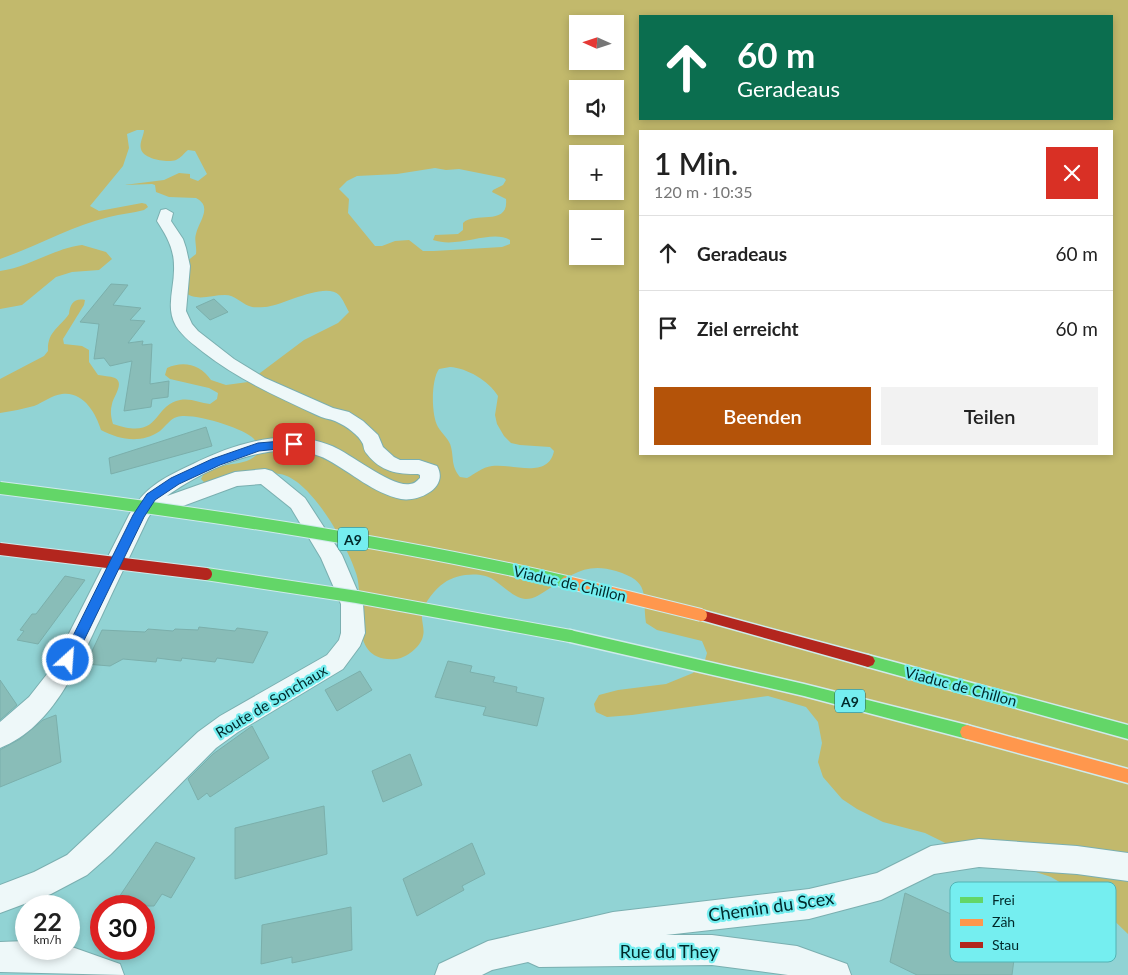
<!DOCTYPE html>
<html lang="de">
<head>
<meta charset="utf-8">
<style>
  body { margin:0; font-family:Lato,sans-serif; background:#f2f2f2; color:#222; height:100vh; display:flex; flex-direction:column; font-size:19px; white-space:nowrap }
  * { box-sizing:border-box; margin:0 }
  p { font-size:16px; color:#767676 }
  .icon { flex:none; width:28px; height:28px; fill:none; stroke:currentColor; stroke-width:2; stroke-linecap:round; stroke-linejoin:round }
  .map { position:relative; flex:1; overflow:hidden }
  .drawer { position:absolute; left:639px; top:130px; width:474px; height:325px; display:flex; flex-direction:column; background:#fff; border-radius:0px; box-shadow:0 2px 8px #0003 }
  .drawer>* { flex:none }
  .hud { position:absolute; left:639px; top:15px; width:474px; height:105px; border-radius:0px; box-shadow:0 2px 8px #0003; background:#0b6e4f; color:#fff; overflow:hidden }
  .needle { width:32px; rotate:273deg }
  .controls { position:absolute; left:569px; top:15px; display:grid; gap:10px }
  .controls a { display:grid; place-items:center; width:55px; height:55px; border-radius:0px; background:#fff; box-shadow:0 2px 8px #0003; font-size:25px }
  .speed { position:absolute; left:15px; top:895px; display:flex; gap:10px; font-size:25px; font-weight:700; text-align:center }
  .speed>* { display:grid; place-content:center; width:65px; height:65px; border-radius:50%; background:#fff; box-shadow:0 2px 8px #0003; line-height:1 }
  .speed small { font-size:12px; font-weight:400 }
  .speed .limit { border:8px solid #d22; background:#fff; color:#111 }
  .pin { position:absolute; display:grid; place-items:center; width:42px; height:42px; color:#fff; margin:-21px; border-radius:10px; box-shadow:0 2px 8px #0006 }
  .me { position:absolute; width:55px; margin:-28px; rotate:26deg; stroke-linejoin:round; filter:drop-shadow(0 0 4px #0008) }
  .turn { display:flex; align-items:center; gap:18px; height:105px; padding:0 15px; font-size:22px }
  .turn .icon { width:65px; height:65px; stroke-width:2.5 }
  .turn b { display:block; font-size:35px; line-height:42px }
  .round { display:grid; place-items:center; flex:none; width:52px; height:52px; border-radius:0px; background:#f2f2f2 }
  .overview { display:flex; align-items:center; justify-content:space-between; height:85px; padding:0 15px }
  h1 { font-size:30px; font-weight:600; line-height:38px }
  .cta { display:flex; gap:10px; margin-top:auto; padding:10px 15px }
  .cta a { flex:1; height:58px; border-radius:0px; background:#b45309; color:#fff; font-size:20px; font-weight:600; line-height:58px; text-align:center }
  .cta a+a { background:#f2f2f2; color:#222 }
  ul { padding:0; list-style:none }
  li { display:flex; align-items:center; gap:15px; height:75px; padding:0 15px; border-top:1px solid #e0e0e0 }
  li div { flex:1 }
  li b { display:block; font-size:19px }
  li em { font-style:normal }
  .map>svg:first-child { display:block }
  .green { fill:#c2b96c; fill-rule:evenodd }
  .building { fill:#89bdb8; stroke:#7bafab }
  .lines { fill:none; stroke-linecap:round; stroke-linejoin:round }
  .street-casing { stroke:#7aafb0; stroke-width:2 }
  .fast-casing { stroke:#ceebec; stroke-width:3 }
  .slow-casing { stroke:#ceebec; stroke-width:3 }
  .jam-casing { stroke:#ceebec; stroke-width:3 }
  .street { fill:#eef8f9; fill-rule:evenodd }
  .fast { fill:#63d668; fill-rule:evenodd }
  .slow { fill:#ff974d; fill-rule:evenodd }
  .jam { fill:#b3261e; fill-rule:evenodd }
  .fast-bridge-casing { stroke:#ceebec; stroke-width:14; stroke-linecap:butt }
  .slow-bridge-casing { stroke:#ceebec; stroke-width:14; stroke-linecap:butt }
  .jam-bridge-casing { stroke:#ceebec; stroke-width:14; stroke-linecap:butt }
  .fast-bridge { stroke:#63d668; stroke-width:12 }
  .slow-bridge { stroke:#ff974d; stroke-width:12 }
  .jam-bridge { stroke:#b3261e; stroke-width:12 }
  .route { fill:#1a73e8; stroke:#114b97 }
  .labels { text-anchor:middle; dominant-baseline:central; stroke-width:4.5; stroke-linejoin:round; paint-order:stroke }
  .shield { fill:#75eef0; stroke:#236365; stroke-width:1 }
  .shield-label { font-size:14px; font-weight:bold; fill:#002829 }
  .street-label { font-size:15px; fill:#002829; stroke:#75eef0 }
  .near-street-label { font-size:18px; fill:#002829; stroke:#75eef0 }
  .key { fill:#75eef0; stroke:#52b3b4; stroke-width:1 }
  .key-label { font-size:14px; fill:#002829 }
</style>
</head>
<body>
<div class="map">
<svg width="1128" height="975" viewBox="0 0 1128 975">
  <rect width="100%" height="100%" fill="#91d3d4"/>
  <path class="green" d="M0 0H1128V934L1098 905 1051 877 1036 872 978 859 925 833 883 822 857 809 842 799 823 777 818 762 822 743 818 722 806 707 768 696 632 715 607 717 596 712 594 704 599 695 618 690 666 684 693 673 705 660 707 653 702 641 657 630 646 623C642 593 651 582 616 571 586 562 571 575 547 590 541 594 534 599 526 599 515 599 503 586 494 580 481 571 456 574 444 583 435 589 424 603 422 613 421 621 425 629 423 636 421 647 406 658 396 659 345 663 366 601 356 573 347 545 311 479 280 474 258 470 231 479 209 482H204L201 479C211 457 251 472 260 449 258 446 256 442 254 439 244 428 192 412 177 417 171 418 165 427 160 431 141 444 120 440 101 430 96 413 83 391 62 394 52 395 44 402 34 406 23 409 12 411 0 413V379L44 356 48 351C47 332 59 328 69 314 70 304 74 298 85 300L84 305 63 339 64 344 82 346 89 350V362L98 375C103 376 110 376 115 378 125 383 113 397 112 404 110 411 111 417 113 424 162 441 152 405 180 400 191 398 200 403 210 404L217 399 218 393 209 388 170 379 165 375 167 368C184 360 201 365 211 380L226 385 248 382 304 340 338 323 349 312C346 307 343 299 339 295 325 281 282 306 265 307 260 307 253 308 249 306 241 303 235 295 225 295 210 295 197 302 184 292L186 262 196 254C197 248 194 239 196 234 199 221 213 207 196 198L169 197 156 192 155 185 152 184 124 185 164 180 179 173 190 174V178L198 181 207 174 195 151 188 150C184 153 181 158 176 160 167 163 143 159 141 149 139 143 144 135 144 130H137L127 134 129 148 123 166 90 206 99 211 142 203 146 204 148 207 144 210C133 213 121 214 109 217 72 226 37 246 0 259ZM640 16H1111V119H640ZM578 24H615V61H578ZM578 89H615V126H578ZM640 131H1111V454H640ZM578 154H615V191H578ZM435 168 446 170 459 169 504 178 506 180 503 185 493 190 492 192 506 199C509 227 475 211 463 223V230L458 234 435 235 433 240C459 249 491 229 510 240V244L502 247 434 251H423L409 240 395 241 382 246H375L348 213 349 199 339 189 347 181 357 176 397 174ZM578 219H615V256H578ZM450 367C467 368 489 381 498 396L495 415 497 424 504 436 511 443 520 445 550 447 554 451C548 480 512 463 492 466 482 467 475 474 467 478L460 477C451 466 454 459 451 447 450 440 442 434 438 427 431 415 431 380 439 369Z
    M82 245 106 252 112 259 99 270 72 272 56 277 22 305 0 309V271C30 267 52 249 82 245Z"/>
  <path class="building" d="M111 284 128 285 113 305 141 308 130 320 145 321 128 343 143 341 142 345 152 344 150 384 169 381 168 397 152 399 151 407 124 411 132 361 110 366 104 358 94 359 99 324 80 322Z
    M214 299 228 312 210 320 196 307Z
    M206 427 212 446 111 474 109 458Z
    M65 576 85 580 38 644 17 640 24 631 20 630 32 614H36Z
    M199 627 235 631 237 628 268 632 253 663 217 658 215 662 182 658 181 661 157 658 156 662 123 659 110 666 86 664 102 630 145 632 148 629 173 631 175 629 198 630Z
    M448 661 472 666 470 672 495 677 493 682 517 687 516 692 544 698 537 726 483 715 486 707 435 697Z
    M360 671 372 690 337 711 325 690Z
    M0 680 17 705 0 720Z
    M56 715 61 762 0 787V750L20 739 43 720Z
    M252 726 269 758 210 797 207 793 198 800 188 779 213 754Z
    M410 754 422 785 383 802 372 771Z
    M324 806 327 854 235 879V828Z
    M156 842 195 858 171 898 162 894 154 906H113Z
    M472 843 485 874 462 886 464 890 417 916 403 879Z
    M905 893 1016 944 1012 975H917L890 962Z
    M351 907 352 950 292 963V957L261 964 262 925Z"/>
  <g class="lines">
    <defs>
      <path id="street" d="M166 209 173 213 171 221 183 239 186 248 190 266 186 311 192 324 198 331 234 359 265 378 333 408 349 412 363 421 378 435 383 447 394 457 400 460H419L437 466C449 487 420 502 401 499 373 493 352 473 328 460 279 434 208 467 167 496L235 472 265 469 272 471 305 498 342 555 363 604 365 633 360 646 343 669 238 732 216 748 111 854 87 875 51 894 0 913V885L34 872 67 855 198 732 220 716 327 655 339 640 341 633V604L321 558 291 508 261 484 237 486 164 513 157 510 155 507 148 518C133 550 117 582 102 615 78 664 55 726 0 748V722L29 697 51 669 129 515C144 487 165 477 193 464 235 443 287 427 332 446 351 454 393 488 410 484 414 484 417 481 420 478V475L418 474C397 474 381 472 367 454 364 451 364 448 363 444 359 435 346 426 337 422 332 419 325 419 319 416 278 397 239 380 203 352 193 344 183 337 176 326 165 307 175 287 174 266 174 248 166 235 157 221L161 210Z
        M979 839 1077 846 1128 853V881L1077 874 979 867 934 874 881 900 809 919 666 935H712L797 946 847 964 851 975H788L712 965 539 967 528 962 492 970 482 975H435L439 964 488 941 613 912 809 889 877 873 931 846Z
        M26 941V949H69V946L120 964 124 975 0 972V942Z"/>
      <path id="fast" d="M570 630 804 684 967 725 972 727 974 732 972 737 967 739 804 696 570 642 565 640 563 636 565 632Z
        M868 655 1128 725V739L868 667 863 665 861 661 863 657Z"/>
      <path id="slow" d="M967 725 1128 769V783L967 739 962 737 960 732 962 727Z"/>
      <path id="jam" d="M701 610 868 655 873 657 875 661 873 665 868 667 701 620 696 619 695 615 696 611Z"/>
    </defs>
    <use href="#street" class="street-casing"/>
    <use href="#fast" class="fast-casing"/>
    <use href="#slow" class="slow-casing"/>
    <use href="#jam" class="jam-casing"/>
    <use href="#street" class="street"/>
    <use href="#fast" class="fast"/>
    <use href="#slow" class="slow"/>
    <use href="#jam" class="jam"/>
    <defs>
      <path id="fast-bridge" d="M0 488C191 512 380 539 567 582
        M206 574 357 597 570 636"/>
      <path id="slow-bridge" d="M567 582 701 615"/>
      <path id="jam-bridge" d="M0 549 206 574"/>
    </defs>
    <use href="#fast-bridge" class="fast-bridge-casing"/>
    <use href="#slow-bridge" class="slow-bridge-casing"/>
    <use href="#jam-bridge" class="jam-bridge-casing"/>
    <use href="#fast-bridge" class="fast-bridge"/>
    <use href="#slow-bridge" class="slow-bridge"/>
    <use href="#jam-bridge" class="jam-bridge"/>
  </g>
  <path class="route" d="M294 440 299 444 297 447 259 451 220 465 179 484 155 500 144 517 72 665 68 666 63 665 61 660 63 656 133 515 147 494 171 478 212 459 258 443Z"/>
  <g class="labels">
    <g class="shield">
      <rect x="338" y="527.5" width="30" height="23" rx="4"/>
      <rect x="835" y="689.5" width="30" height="23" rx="4"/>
    </g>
    <g class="shield-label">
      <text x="353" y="539">A9</text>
      <text x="850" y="701">A9</text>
    </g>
    <g class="street-label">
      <text transform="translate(570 583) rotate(13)">Viaduc de Chillon</text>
      <text transform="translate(961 686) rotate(15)">Viaduc de Chillon</text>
      <text transform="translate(271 701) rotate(-31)">Route de Sonchaux</text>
    </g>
    <g class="near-street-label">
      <text transform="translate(771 906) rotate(-8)">Chemin du Scex</text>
      <text x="669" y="951">Rue du They</text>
    </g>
  </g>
  <rect x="950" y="882" width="166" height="80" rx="8" class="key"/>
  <rect x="960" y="897" width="23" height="6" fill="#63d668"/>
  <rect x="960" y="919" width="23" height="7" fill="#ff974d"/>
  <rect x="960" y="942" width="23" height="6" fill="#b3261e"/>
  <g class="key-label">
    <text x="992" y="905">Frei</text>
    <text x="992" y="927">Zäh</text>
    <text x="992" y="950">Stau</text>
  </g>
</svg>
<div class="controls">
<a><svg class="needle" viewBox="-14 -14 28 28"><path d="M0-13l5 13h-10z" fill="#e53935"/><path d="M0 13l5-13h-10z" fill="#767676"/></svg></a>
<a><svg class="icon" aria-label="sound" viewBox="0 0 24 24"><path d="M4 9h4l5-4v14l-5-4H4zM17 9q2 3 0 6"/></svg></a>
<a>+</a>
<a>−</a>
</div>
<div class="speed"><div>22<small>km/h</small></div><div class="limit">30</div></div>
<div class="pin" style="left:294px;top:444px;background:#d93025"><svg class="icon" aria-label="arrive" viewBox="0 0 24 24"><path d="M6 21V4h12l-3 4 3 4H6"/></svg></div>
<svg class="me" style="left:68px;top:660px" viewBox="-20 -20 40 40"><circle r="17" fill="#1a73e8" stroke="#fff" stroke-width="3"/><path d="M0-11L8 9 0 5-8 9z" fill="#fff"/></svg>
<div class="hud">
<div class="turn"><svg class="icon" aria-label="ahead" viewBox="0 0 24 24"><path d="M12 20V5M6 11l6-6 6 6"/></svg><div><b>60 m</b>Geradeaus</div></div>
</div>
<section class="drawer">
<div class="overview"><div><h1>1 Min.</h1><p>120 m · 10:35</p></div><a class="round" style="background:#d93025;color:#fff"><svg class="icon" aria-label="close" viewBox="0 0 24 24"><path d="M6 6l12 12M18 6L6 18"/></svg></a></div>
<ul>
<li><svg class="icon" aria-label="ahead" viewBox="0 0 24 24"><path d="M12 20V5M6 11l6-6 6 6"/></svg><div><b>Geradeaus</b></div><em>60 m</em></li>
<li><svg class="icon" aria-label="arrive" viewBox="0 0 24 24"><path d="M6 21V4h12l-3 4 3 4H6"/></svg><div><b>Ziel erreicht</b></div><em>60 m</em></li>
</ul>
<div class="cta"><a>Beenden</a><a>Teilen</a></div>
</section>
</div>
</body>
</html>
